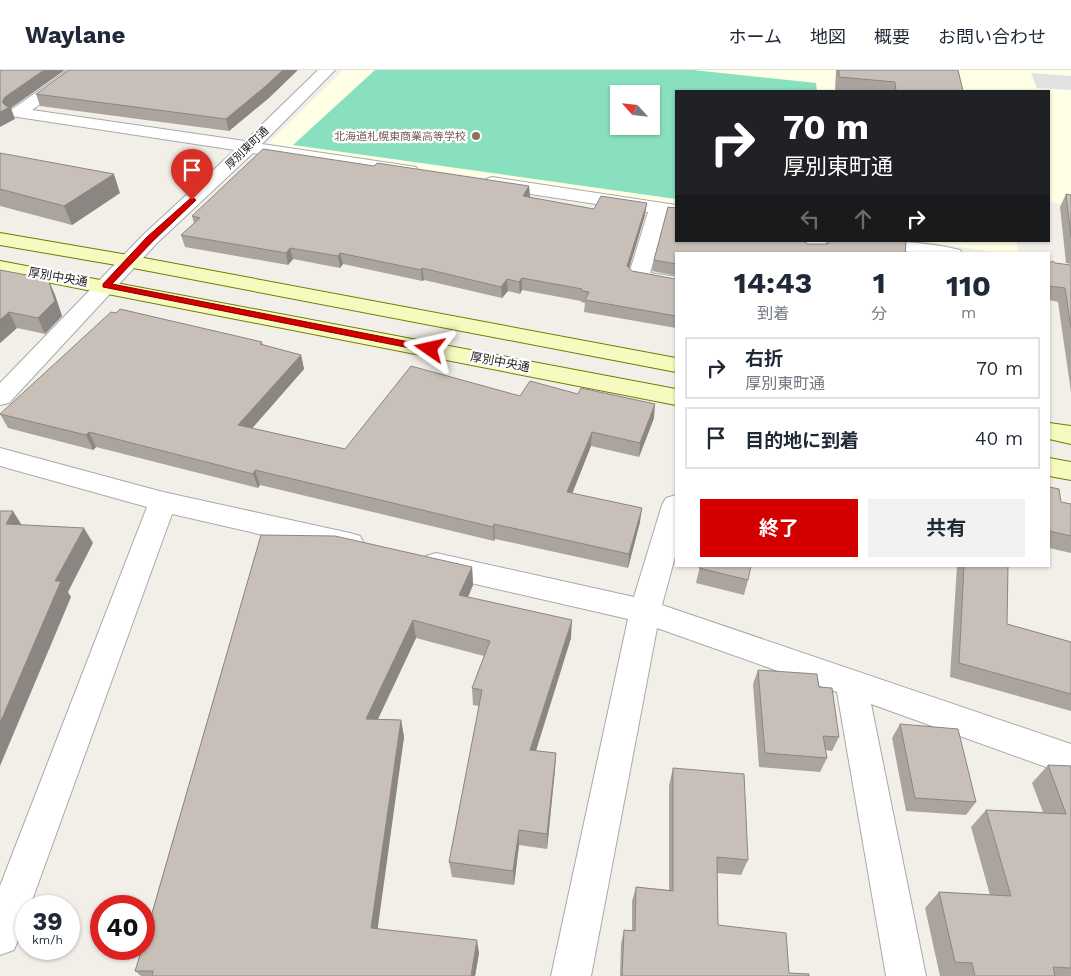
<!DOCTYPE html>
<html lang="ja">
<head>
<meta charset="utf-8">
<style>
  body { margin:0; font-family:"Work Sans","Noto Sans JP",sans-serif; background:#f2f2f3; color:#1f2937; height:100vh; display:flex; flex-direction:column; font-size:19px; white-space:nowrap }
  * { box-sizing:border-box; margin:0 }
  p { font-size:16px; color:#747a83 }
  .icon { flex:none; width:28px; height:28px; fill:none; stroke:currentColor; stroke-width:2; stroke-linecap:round; stroke-linejoin:round }
  .map { position:relative; flex:1; overflow:hidden }
  .details { position:absolute; left:675px; top:182px; width:375px; height:315px; display:flex; flex-direction:column; background:#fff; border-radius:0px; box-shadow:0 1px 4px #0004 }
  .details>* { flex:none }
  .guide { position:absolute; left:675px; top:20px; width:375px; height:152px; border-radius:0px; box-shadow:0 1px 4px #0004; background:#202124; color:#fff; overflow:hidden }
  .needle { width:32px; rotate:297deg }
  .fabs { position:absolute; left:610px; top:15px; display:grid; gap:10px }
  .fabs a { display:grid; place-items:center; width:50px; height:50px; border-radius:0px; background:#fff; box-shadow:0 1px 4px #0004; font-size:25px }
  .speed { position:absolute; left:15px; top:825px; display:flex; gap:10px; font-size:25px; font-weight:700; text-align:center }
  .speed>* { display:grid; place-content:center; width:65px; height:65px; border-radius:50%; background:#fff; box-shadow:0 1px 4px #0004; line-height:1 }
  .speed small { font-size:12px; font-weight:400 }
  .speed .limit { border:8px solid #d22; background:#fff; color:#111 }
  .pin { position:absolute; display:grid; place-items:center; width:42px; height:42px; color:#fff; margin:-51px -21px; border-radius:50% 50% 50% 0; rotate:-45deg; box-shadow:0 0 5px #0007 }
  .pin .icon { rotate:45deg }
  .me { position:absolute; width:55px; margin:-28px; rotate:281deg; stroke-linejoin:round; filter:drop-shadow(0 0 4px #0008) }
  .turn { display:flex; align-items:center; gap:18px; height:105px; padding:0 25px; font-size:22px }
  .turn .icon { width:65px; height:65px; stroke-width:2.5 }
  .turn b { display:block; font-size:35px; line-height:42px }
  .lanes { display:flex; align-items:center; height:48px; padding:0 25px; background:#0003; justify-content:center; gap:25px; direction:ltr }
  .lanes .off { opacity:.35 }
  .eta { display:flex; justify-content:space-evenly; align-items:center; height:85px; text-align:center }
  .eta b { font-size:30px; font-weight:700; line-height:35px }
  .action { display:flex; gap:10px; margin-top:auto; padding:10px 25px }
  .action a { flex:1; height:58px; border-radius:0px; background:#d40000; color:#fff; font-size:20px; font-weight:700; line-height:58px; text-align:center }
  .action a+a { background:#f2f2f3; color:#1f2937 }
  ul { padding:0; list-style:none }
  li { display:flex; align-items:center; gap:15px; height:62px; margin:0 10px 8px; padding:0 15px; border:2px solid #e0e1e3; border-radius:0px }
  li div { flex:1 }
  li b { display:block; font-size:19px }
  li em { font-style:normal }
  header { display:flex; align-items:center; gap:30px; box-sizing:border-box; height:70px; padding:0 25px; background:#fff; border-bottom:1px solid #e0e1e3 }
  header strong { font-size:24px }
  nav { display:flex; gap:28px; margin-inline-start:auto; font-size:18px }
  .map>svg:first-child { display:block }
  .education { fill:#ffffe5; fill-rule:evenodd }
  .pitch { fill:#88e0be; fill-rule:evenodd }
  .parking { fill:#e2e2e2 }
  .lines { fill:none; stroke-linecap:round; stroke-linejoin:round }
  .street-casing { stroke:#a9a9a9; stroke-width:2 }
  .secondary-casing { stroke:#707d05; stroke-width:2 }
  .street { fill:#fff; fill-rule:evenodd }
  .secondary { fill:#f7fabf; fill-rule:evenodd }
  .wall { fill:#aba49e }
  .shaded-wall { fill:#8b8681 }
  .building { fill:#c7bfb8; stroke:#8b8681 }
  .route { fill:#d40000; stroke:#8a0000 }
  .education-dot { fill:#8d6e63; stroke:#fff; stroke-width:2 }
  .labels { text-anchor:middle; dominant-baseline:central; stroke-width:4.5; stroke-linejoin:round; paint-order:stroke }
  .far-education-label { font-size:11px; fill:#785e54; stroke:#fff; text-anchor:end }
  .far-street-label { font-size:11px; fill:#222; stroke:#fff }
  .street-label { font-size:12px; fill:#222; stroke:#fff }
</style>
</head>
<body>
<header>
<strong>Waylane</strong>
<nav><a>ホーム</a><a>地図</a><a>概要</a><a>お問い合わせ</a></nav>
</header>
<div class="map">
<svg width="1071" height="906" viewBox="0 0 1071 906">
  <rect width="100%" height="100%" fill="#f2efe9"/>
  <path class="education" d="M343 0H1071V135L1049 132V21H676V136L266 76ZM619 24H651V56H619Z
    M920 171H1017L1018 184H1007Z"/>
  <path class="pitch" d="M375 0H693L816 13 817 21H676V129L293 75ZM619 24H651V56H619Z"/>
  <path class="parking" d="M1031 3 1071 6V20L1037 18Z"/>
  <g class="lines">
    <defs>
      <path id="street" d="M68 0H86L32 40 245 71 318 0H335L262 74 410 96 416 97 419 101 416 105 410 106 253 83 157 173 9 333 0 335V313L143 165 235 80 11 46 9 43 11 40Z
        M492 107 676 135V147L666 145 650 203 676 207V219L631 211 628 207 648 142 486 117 483 113 486 109Z
        M806 171H826L824 184H804Z
        M864 171C897 171 928 172 960 180L963 184C930 184 899 183 867 175Z
        M0 378 163 422 350 463 360 466 364 474 360 482 350 485 172 444 30 836H26C26 852 20 865 14 880L0 885V816L147 437 0 396Z
        M676 425V483L662 535 1071 674V706L871 634 926 906H886L837 622 657 558 591 906H551L628 549 436 505 426 502 422 494 426 486 436 483 634 527 662 435 666 428Z"/>
      <path id="secondary" d="M0 163 128 185 676 288V302L128 197 0 175Z
        M0 191 676 319V335L0 203Z
        M1049 353 1071 356V374L1049 369Z
        M1049 388 1071 392V410L1049 406Z"/>
    </defs>
    <use href="#street" class="street-casing"/>
    <use href="#secondary" class="secondary-casing"/>
    <use href="#street" class="street"/>
    <use href="#secondary" class="secondary"/>
  </g>
  <path class="wall" d="M836 0H958L963 21H835Z
    M36 24 270 27 229 61 40 36Z
    M0 83 120 123 72 155 0 136Z
    M374 96 529 116 530 128 594 139 645 145 629 199 632 201 676 209V258L584 242 585 233 581 232V231L522 220 520 224 508 221 502 228 424 210 422 211 343 194 340 198 293 189 288 195 185 177 181 165 194 153 192 146Z
    M1066 124 1071 125V194L1066 193 1060 137Z
    M668 137 676 138V171H805L807 174H827L828 171H904L906 172 905 184H676V206L652 201 654 190Z
    M1049 193 1071 195V322L1058 232 1049 230Z
    M0 200 48 209 55 225 62 246 45 264 17 258 0 273Z
    M262 272 263 275 301 285 304 299 252 358 345 379 520 326 654 348 639 387 591 376 572 423 640 452 628 498 495 469 494 471 260 415 258 418 96 377 93 380 8 358 0 344Z
    M1049 417 1061 432 1071 434V483L1049 478Z
    M261 465 472 497 473 515 468 527 571 568 536 681 556 683 555 699 547 779 519 775 514 815 452 807 449 792 479 636 473 635 472 618 484 586 416 568 378 649 401 650 404 667 377 858 479 883 475 906H141L135 901Z
    M700 496 748 510 744 525 696 513Z
    M957 496H1008L1007 554 1071 572V641L950 607Z
    M758 600 839 667 832 681 825 680 827 688 820 702 759 697 753 614Z
    M900 654 976 732 966 745 906 741 892 668Z
    M1048 695 1071 696V906H940L925 838 939 822 990 825 971 757 986 740 1043 742 1032 713Z
    M673 698 748 790 741 805 717 803 718 855 789 903 809 906H620L621 874 624 860H632V831L636 817 669 820V715Z"/>
  <path class="shaded-wall" d="M44 0H65L11 38 15 49 0 57V42L2 32 5 27Z
    M283 0H298L270 27 229 61 226 49Z
    M114 104 120 123 72 155 64 136Z
    M529 116 530 128 523 126Z
    M647 133 645 145 626 208 627 196Z
    M290 178 293 189 288 195 286 183Z
    M340 183 343 194 340 198 338 186Z
    M422 198 424 210 422 211 421 200Z
    M522 208V220L520 224 519 212Z
    M48 209 55 225 62 246 45 264 38 248Z
    M507 209 508 221 502 228 501 217Z
    M9 242 17 258 0 273V250Z
    M301 285 304 299 242 370 238 355Z
    M655 334 654 348 639 387 640 373Z
    M89 362 96 377 93 380 86 365Z
    M592 362 591 376 567 437V422Z
    M255 400 260 415 258 418 253 404Z
    M642 438 640 452 628 498 629 484Z
    M13 441 23 457 6 454Z
    M494 454 495 469 494 471 493 457Z
    M84 458 93 473 68 522 71 527 0 696V653L55 511Z
    M472 497 473 515 461 543 459 525Z
    M413 550 416 568 370 666 366 649Z
    M572 550 571 568 531 696 530 680Z
    M401 650 404 667 376 871 371 858Z
    M556 683 555 699 547 779V764Z
    M519 760V775L514 815 513 801Z
    M477 870 479 883 475 906H471Z"/>
  <path class="building" d="M0 0H44L5 27 2 32 6 36 10 37 0 42Z
    M69 0H283L267 15 226 49 36 24Z
    M839 0H958L963 21H896L895 12 839 7Z
    M263 79 374 96 377 93 529 116 523 126 594 139 601 126 647 133 627 196 632 201 676 209V246L585 230 589 222 582 221V219L522 208 519 212 507 209 501 217 422 198 421 200 340 183 338 186 290 178 286 183 181 165 200 148 192 146Z
    M0 83 114 104 64 136 0 119Z
    M1066 124 1071 125V167Z
    M668 137 676 138V171H805L807 174H828L829 171H904L906 172 905 184H676V194L654 190Z
    M1053 191 1055 193 1071 195V258L1065 218 1049 216V193Z
    M0 200 48 209 55 231 38 248 9 242 0 250Z
    M120 239 262 272 260 274 301 285 238 355 345 379 411 296 520 326 530 311 578 324 581 318 655 334 640 373 592 362 567 422 642 438 629 484 494 454 493 457 255 400 253 404 89 362 86 365 0 344 111 242 116 243Z
    M1049 417 1059 419 1061 432 1071 434V466L1049 461Z
    M0 441H13L6 454 84 458 55 511H61L0 653Z
    M261 465 335 466 472 497 459 525 572 550 530 680 556 683 547 764 519 760 513 801 449 792 482 620 472 618 490 571 413 550 366 649 401 650 371 858 477 870 471 906H152L153 901H135L142 879H144V871Z
    M700 496H751L748 510 699 498Z
    M964 496H1008L1007 554 1071 572V624L959 593Z
    M758 600 817 604 819 617 832 618 839 667 823 666 827 688 765 683Z
    M900 654 958 659 976 732 915 728Z
    M1048 695 1071 696V898L1053 897 1055 906H975L972 893 955 892 939 822 1011 826 986 740 1066 744Z
    M673 698 744 704 748 790 717 787 718 855 786 863 789 903 809 904V906H622L624 860 635 861 636 817 673 821Z"/>
  <path class="route" d="M192 127 196 130 195 131 153 171 112 214 430 276 435 279 430 282 103 217V214L147 167Z"/>
  <circle class="education-dot" cx="476" cy="66" r="5"/>
  <g class="labels">
    <g class="far-education-label">
      <text x="466" y="66">北海道札幌東商業高等学校</text>
    </g>
    <g class="far-street-label">
      <text transform="translate(247 78) rotate(-44)">厚別東町通</text>
    </g>
    <g class="street-label">
      <text transform="translate(58 207) rotate(10)">厚別中央通</text>
      <text transform="translate(500 292) rotate(11)">厚別中央通</text>
    </g>
  </g>
</svg>
<div class="fabs">
<a><svg class="needle" viewBox="-14 -14 28 28"><path d="M0-13l5 13h-10z" fill="#e53935"/><path d="M0 13l5-13h-10z" fill="#747a83"/></svg></a>
</div>
<div class="speed"><div>39<small>km/h</small></div><div class="limit">40</div></div>
<div class="pin" style="left:192px;top:130px;background:#d93025"><svg class="icon" aria-label="arrive" viewBox="0 0 24 24"><path d="M6 21V4h12l-3 4 3 4H6"/></svg></div>
<svg class="me" style="left:430px;top:279px" viewBox="-20 -20 40 40"><path d="M0-17L14 15 0 8-14 15z" fill="#d40000" stroke="#fff" stroke-width="4"/></svg>
<div class="guide">
<div class="turn"><svg class="icon" aria-label="right" viewBox="0 0 24 24"><path d="M7 20v-9h11M14 6l5 5-5 5"/></svg><div><b>70 m</b>厚別東町通</div></div>
<div class="lanes"><svg class="icon off" aria-label="left" viewBox="0 0 24 24"><path d="M17 20v-9H6M10 6l-5 5 5 5"/></svg><svg class="icon off" aria-label="ahead" viewBox="0 0 24 24"><path d="M12 20V5M6 11l6-6 6 6"/></svg><svg class="icon" aria-label="right" viewBox="0 0 24 24"><path d="M7 20v-9h11M14 6l5 5-5 5"/></svg></div>
</div>
<section class="details">
<div class="eta">
<div><b>14:43</b><p>到着</p></div>
<div><b>1</b><p>分</p></div>
<div><b>110</b><p>m</p></div>
</div>
<ul>
<li><svg class="icon" aria-label="right" viewBox="0 0 24 24"><path d="M7 20v-9h11M14 6l5 5-5 5"/></svg><div><b>右折</b><p>厚別東町通</p></div><em>70 m</em></li>
<li><svg class="icon" aria-label="arrive" viewBox="0 0 24 24"><path d="M6 21V4h12l-3 4 3 4H6"/></svg><div><b>目的地に到着</b></div><em>40 m</em></li>
</ul>
<div class="action"><a>終了</a><a>共有</a></div>
</section>
</div>
</body>
</html>
